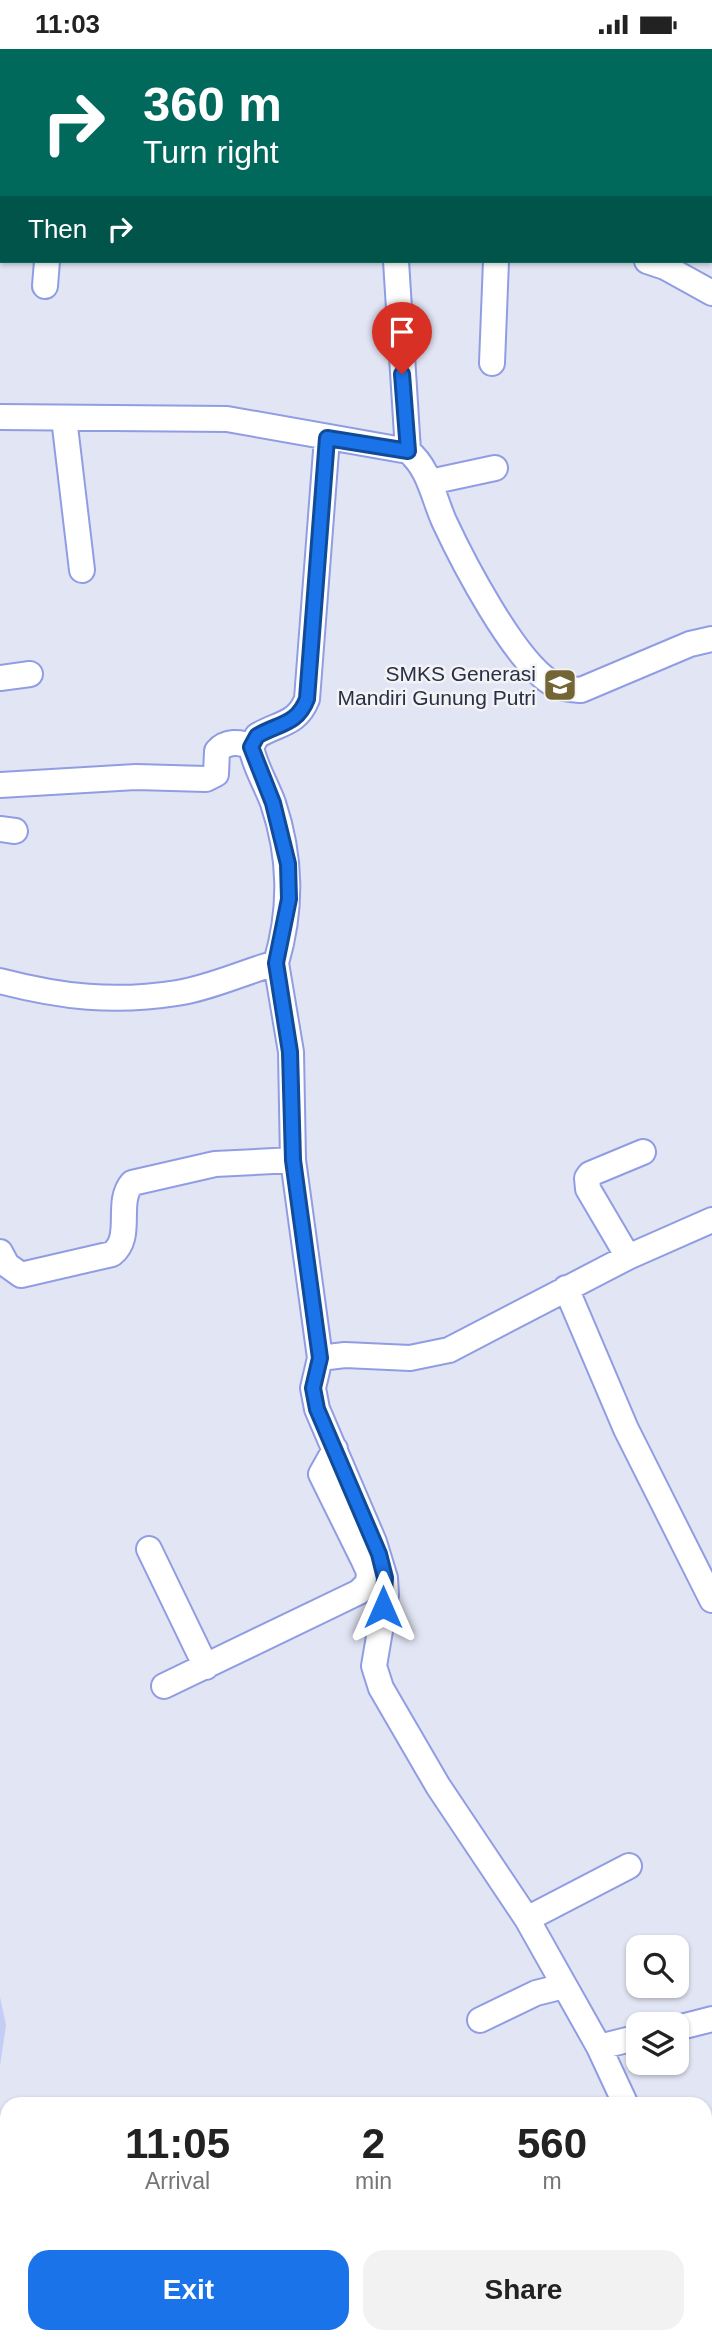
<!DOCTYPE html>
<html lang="en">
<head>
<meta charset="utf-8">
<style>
  body { margin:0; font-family:Arial,sans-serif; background:#f2f2f2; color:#222; height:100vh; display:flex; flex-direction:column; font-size:26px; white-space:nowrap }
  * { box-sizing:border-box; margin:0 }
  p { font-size:23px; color:#767676 }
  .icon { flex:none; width:38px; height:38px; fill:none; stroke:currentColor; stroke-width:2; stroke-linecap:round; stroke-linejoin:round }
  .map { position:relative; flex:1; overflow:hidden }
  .drawer { position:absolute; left:0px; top:2048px; width:712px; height:247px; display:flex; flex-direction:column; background:#fff; border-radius:21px 21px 0 0; box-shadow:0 2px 5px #0004 }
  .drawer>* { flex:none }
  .banner { position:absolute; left:0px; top:0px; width:712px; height:214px; box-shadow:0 2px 5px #0004; background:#00695c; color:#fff; overflow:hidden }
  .fabs { position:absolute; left:626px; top:1886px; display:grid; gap:14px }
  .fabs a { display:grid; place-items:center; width:63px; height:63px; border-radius:14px; background:#fff; box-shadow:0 2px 5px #0004; font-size:35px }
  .pin { position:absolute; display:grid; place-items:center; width:60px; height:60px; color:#fff; margin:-72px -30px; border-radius:50% 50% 50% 0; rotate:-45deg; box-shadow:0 0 7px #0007 }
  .pin .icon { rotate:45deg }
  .me { position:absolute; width:77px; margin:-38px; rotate:0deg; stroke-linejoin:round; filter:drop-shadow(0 0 5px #0008) }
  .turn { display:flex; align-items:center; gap:24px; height:147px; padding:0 28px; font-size:32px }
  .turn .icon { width:91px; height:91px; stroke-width:2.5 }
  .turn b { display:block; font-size:49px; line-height:60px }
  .then { display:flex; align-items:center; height:66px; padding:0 28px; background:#0003; gap:14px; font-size:26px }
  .eta { display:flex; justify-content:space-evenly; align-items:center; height:119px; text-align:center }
  .eta b { font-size:42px; font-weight:700; line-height:49px }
  .action { display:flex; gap:14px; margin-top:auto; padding:14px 28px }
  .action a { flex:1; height:80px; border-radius:21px; background:#1a73e8; color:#fff; font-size:28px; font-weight:700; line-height:80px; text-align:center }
  .action a+a { background:#f2f2f2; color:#222 }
  .status { display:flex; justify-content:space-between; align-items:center; height:49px; padding:0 35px; background:#fff; direction:ltr }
  .status svg { height:19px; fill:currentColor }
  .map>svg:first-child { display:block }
  .water { fill:#c3cdf6 }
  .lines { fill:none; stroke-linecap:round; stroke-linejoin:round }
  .minor-casing { stroke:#909de3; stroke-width:28 }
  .minor { stroke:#fff; stroke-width:24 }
  .route-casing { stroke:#114b97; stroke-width:18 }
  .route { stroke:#1a73e8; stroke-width:12 }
  .labels { text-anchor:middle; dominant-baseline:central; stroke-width:5; stroke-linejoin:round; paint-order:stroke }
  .poi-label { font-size:21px; fill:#292e4a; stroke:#f3f3f3; text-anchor:end }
</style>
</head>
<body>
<div class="status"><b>11:03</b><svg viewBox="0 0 49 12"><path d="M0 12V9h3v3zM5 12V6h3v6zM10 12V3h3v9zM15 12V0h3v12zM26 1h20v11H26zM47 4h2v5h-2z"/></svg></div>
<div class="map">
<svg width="712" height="2294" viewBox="0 0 712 2294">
  <rect width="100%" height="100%" fill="#e2e5f4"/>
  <path class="water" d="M4 0H261L263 2H6Z
    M0 1948 6 1976 0 2017Z"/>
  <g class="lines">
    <defs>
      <path id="minor" d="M282 0 285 2
        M476 0 478 2
        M401 2 403 0
        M0 19 2 21
        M0 53 2 52
        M0 128 2 127
        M710 186 712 185
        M396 212 408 402C429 419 433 447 444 472 463 513 513 609 550 633 560 640 569 640 581 641L690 595 712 590
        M647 212 665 218 712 244
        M45 237 47 212
        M492 314 496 212
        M0 368 227 370 408 402
        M64 369 82 521
        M430 433 495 419
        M0 629 30 625
        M0 736 136 728 206 730 216 725 217 702C226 692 240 692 251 698
        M0 780 15 782
        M276 914 291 1003 293 1111 320 1309
        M0 932C62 948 114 954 177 944 210 939 244 923 276 914 292 859 291 808 273 754 266 735 255 718 251 698L257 687C278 674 297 676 307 650L327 389
        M0 1203 7 1216 21 1226 112 1205C134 1188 115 1154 132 1134L215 1115 293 1111
        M628 1208 588 1140 587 1129 590 1125 643 1103
        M566 1239 626 1380 712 1551
        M149 1500 206 1618
        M164 1637 359 1543 368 1534 369 1523 363 1510 321 1425 335 1400
        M527 1870 629 1817
        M480 1971 536 1944 564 1937
        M677 1979 712 1970
        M599 1998 639 1988
        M625 2054 599 1998 527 1870 438 1737 381 1639 374 1617 386 1546 385 1529 374 1493 317 1360 313 1339 320 1309 345 1306 410 1309 449 1301 628 1208 712 1171
        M705 2218 712 2238
        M575 2294 584 2287"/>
    </defs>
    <use href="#minor" class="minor-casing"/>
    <use href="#minor" class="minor"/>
  </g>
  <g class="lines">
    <defs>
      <path id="route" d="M383 1558 385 1529 379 1505 317 1360 313 1339 320 1309 293 1111 290 1003 276 914 289 850 288 815 273 754 251 698 257 687C279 674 297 676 307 650L327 389 408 402 402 325"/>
    </defs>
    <use href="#route" class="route-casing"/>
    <use href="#route" class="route"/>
  </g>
  <defs>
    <symbol id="school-square" viewBox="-11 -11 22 22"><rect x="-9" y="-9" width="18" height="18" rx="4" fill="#746634" stroke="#f3f3f3"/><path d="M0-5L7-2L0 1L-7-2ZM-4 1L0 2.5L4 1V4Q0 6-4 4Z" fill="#fff"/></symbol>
  </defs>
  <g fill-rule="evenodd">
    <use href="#school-square" x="541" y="617" width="38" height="38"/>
  </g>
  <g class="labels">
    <g class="poi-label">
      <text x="536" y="624">SMKS Generasi<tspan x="536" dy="24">Mandiri Gunung Putri</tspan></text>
    </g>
  </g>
</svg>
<div class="fabs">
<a><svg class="icon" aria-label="search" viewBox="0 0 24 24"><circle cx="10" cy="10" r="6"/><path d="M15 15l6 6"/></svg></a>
<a><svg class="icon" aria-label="layers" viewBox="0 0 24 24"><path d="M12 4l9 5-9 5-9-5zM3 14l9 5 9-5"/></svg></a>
</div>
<div class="pin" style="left:402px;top:325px;background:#d93025"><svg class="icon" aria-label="arrive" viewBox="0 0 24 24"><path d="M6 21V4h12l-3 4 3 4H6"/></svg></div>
<svg class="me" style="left:383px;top:1558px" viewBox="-20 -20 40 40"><path d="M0-17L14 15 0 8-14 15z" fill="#1a73e8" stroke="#fff" stroke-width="4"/></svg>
<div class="banner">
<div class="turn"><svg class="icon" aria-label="right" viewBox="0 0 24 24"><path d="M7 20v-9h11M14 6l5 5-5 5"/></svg><div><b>360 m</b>Turn right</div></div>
<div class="then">Then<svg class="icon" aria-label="right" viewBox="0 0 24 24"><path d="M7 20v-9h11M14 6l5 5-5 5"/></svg></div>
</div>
<section class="drawer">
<div class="eta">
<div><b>11:05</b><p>Arrival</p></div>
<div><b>2</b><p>min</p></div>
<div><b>560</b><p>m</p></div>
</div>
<div class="action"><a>Exit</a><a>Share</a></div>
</section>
</div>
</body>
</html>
